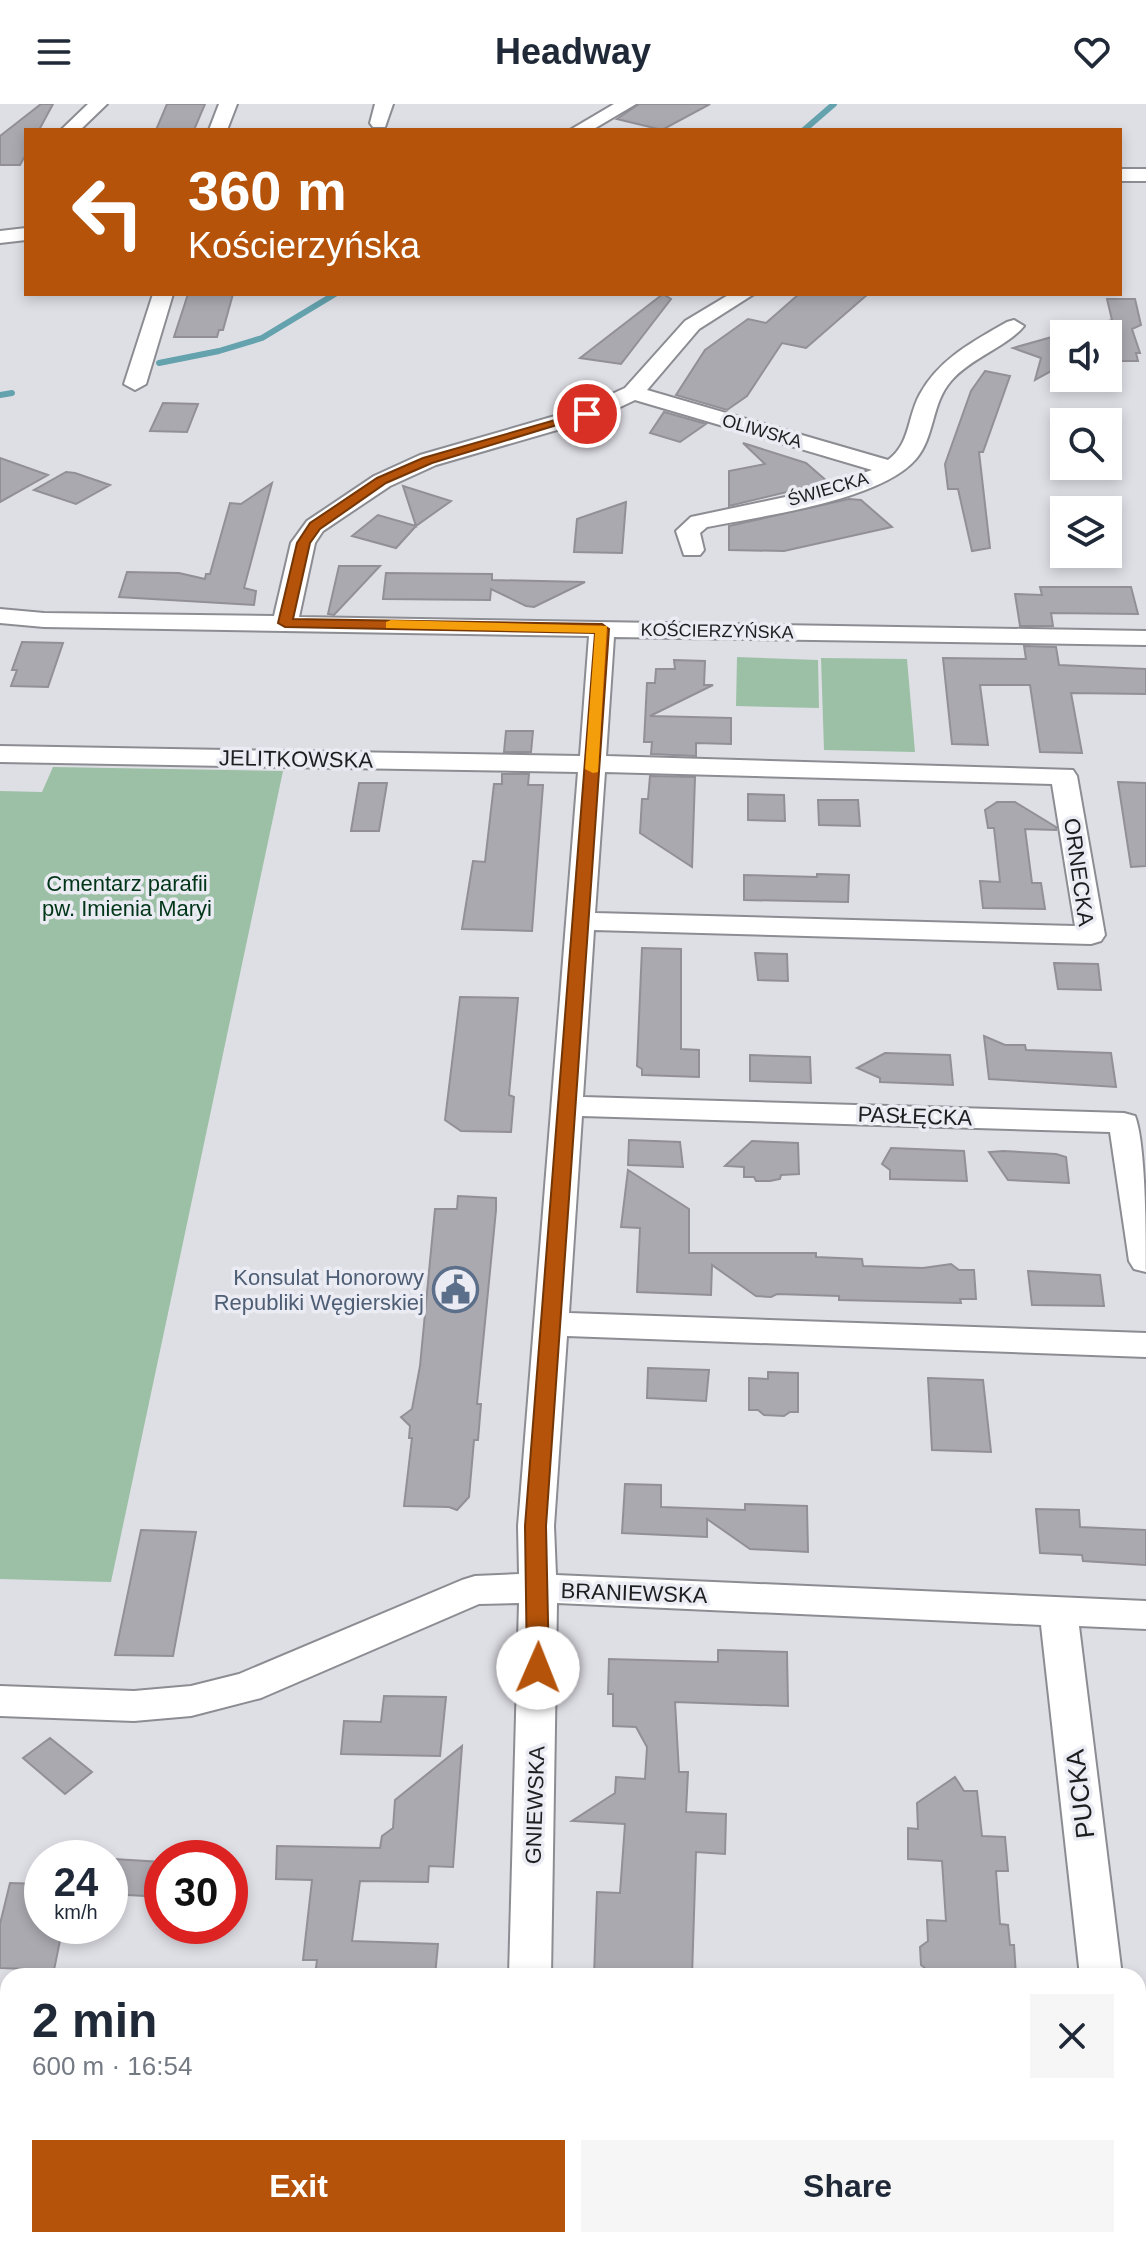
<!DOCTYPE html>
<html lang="en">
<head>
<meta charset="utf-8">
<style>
  body { margin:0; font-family:Helvetica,sans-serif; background:#f6f6f7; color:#1f2937; height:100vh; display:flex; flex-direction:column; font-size:30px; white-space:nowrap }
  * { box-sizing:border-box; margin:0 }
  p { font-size:26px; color:#747a83 }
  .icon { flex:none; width:44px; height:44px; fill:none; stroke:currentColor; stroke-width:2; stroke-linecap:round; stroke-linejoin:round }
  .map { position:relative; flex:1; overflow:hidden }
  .side { position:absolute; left:0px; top:1864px; width:1146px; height:280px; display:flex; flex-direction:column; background:#fff; border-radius:24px 24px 0 0; box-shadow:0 4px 12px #0003 }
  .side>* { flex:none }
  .banner { position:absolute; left:24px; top:24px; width:1098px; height:168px; border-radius:0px; box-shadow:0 4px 12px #0003; background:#b45309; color:#fff; overflow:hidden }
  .fabs { position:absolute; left:1050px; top:216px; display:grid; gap:16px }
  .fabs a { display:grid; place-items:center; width:72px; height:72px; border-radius:0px; background:#fff; box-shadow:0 4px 12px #0003; font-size:40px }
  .speed { position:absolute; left:24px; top:1736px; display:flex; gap:16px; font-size:40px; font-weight:700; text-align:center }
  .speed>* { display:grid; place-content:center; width:104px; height:104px; border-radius:50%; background:#fff; box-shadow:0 4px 12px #0003; line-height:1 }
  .speed small { font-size:20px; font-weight:400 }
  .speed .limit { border:12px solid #d22; background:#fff; color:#111 }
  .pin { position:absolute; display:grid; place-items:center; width:68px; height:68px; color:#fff; margin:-34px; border:4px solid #fff; border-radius:50%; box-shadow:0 2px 8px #0007 }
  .me { position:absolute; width:88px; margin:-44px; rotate:1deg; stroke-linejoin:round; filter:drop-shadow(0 0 6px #0008) }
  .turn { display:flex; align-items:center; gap:28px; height:168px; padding:0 32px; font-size:36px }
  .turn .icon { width:104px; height:104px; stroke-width:2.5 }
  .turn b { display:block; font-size:56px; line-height:68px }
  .round { display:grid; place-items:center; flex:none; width:84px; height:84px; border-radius:0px; background:#f6f6f7 }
  .overview { display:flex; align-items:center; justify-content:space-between; height:136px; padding:0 32px }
  h1 { font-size:48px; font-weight:700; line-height:60px }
  .action { display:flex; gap:16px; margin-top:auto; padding:16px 32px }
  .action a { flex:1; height:92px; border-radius:0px; background:#b45309; color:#fff; font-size:32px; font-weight:700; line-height:92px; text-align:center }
  .action a+a { background:#f6f6f7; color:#1f2937 }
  header { display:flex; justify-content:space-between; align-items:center; height:104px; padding:0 32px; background:#fff; font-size:36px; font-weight:700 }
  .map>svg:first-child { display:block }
  .green { fill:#9cc0a5 }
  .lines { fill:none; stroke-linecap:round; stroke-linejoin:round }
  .stream { stroke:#64a2ad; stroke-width:6 }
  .building { fill:#aba9b0; stroke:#929096; stroke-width:2 }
  .minor-casing { stroke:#8c8c93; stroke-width:4 }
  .minor { fill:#fff; fill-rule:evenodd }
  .route { fill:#b45309; stroke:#753606; stroke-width:2 }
  .slow { fill:#f59e0b }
  .labels { text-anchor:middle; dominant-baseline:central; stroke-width:7; stroke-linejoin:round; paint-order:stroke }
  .far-street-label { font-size:18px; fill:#1e1e21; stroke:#ebebf3 }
  .street-label { font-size:22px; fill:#1e1e21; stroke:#ebebf3 }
  .park-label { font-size:22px; fill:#003517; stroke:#ebebf3 }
  .service-label { font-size:22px; fill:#4e5e75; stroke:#ebebf3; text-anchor:end }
  .near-street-label { font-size:26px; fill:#1e1e21; stroke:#ebebf3 }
</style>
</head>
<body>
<header><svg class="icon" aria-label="menu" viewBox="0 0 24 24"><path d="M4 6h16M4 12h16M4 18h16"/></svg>Headway<svg class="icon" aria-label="heart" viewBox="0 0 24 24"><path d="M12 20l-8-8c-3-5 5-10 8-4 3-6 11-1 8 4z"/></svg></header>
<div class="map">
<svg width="1146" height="2144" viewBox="0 0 1146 2144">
  <rect width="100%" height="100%" fill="#dedee5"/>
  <path class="green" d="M737 553 818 556 819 604 736 602Z
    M821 554 907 555 915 648 824 646Z
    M53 663 283 667 111 1478 0 1475V687L42 688Z"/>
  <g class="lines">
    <path class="stream" d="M804 26 834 0
      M159 259 219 247 262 234 335 190
      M0 291 12 289"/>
  </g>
  <path class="building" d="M41 0H53L39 26H26V50L20 61H0V32Z
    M167 0H205L194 26H156Z
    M639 0H710L662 26 617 15Z
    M188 190H233L223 226H219L217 233H174Z
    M663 190 671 195 621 260 580 254Z
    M799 190H868L806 244 782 239 747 292 727 306 676 291 705 246 748 215 766 219Z
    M1107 195H1135L1141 221 1132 225 1140 249H1136L1138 257H1110L1108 230H1064V260L1035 276 1041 254 1013 244 1112 216Z
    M985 267 1010 272 983 348H979L990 444 972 447 958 385H948L945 360 971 287Z
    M163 299 198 300 187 328 150 327Z
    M664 308 706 320 680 338 650 329Z
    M743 339 806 359 828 378 729 402V367L765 360Z
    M0 354 48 371 0 398Z
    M66 368 75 369 110 381 76 400 34 386Z
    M272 379 244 484 256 487 254 501 119 493 127 468 179 469 205 475 206 470H210L230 399 241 400Z
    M403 382 451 397 416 422 396 444 352 432 378 411 416 422Z
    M849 395 861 396 892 423 784 447 729 446V422Z
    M626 398 622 449 574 448 577 415Z
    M339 462H380L334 511 328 510Z
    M386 469 492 470V476L585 478 534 503 526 502 491 485 490 496 383 495Z
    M1040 483H1131L1138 510 1051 509 1053 522H1020L1015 490 1042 491Z
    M22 538 63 539 48 583 11 582 17 566H12Z
    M1024 542 1056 543 1059 561 1146 565V590L1071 589 1082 649 1040 648 1030 581H980L988 641 952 640 943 554 1026 555Z
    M674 556 705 557 704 581H713L650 612 731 614V640L696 639V652L651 650 652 638H644L647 579H655L656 565H675Z
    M506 627H533L531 648H504Z
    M502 670H529L528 681H543L532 827 462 825 473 757 485 758 494 680H502Z
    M650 672 695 673 692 763 640 729 642 695H648Z
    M1118 678 1146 679V762L1131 763Z
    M359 679H387L379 727H351Z
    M748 690 784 691 785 717 748 716Z
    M818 696H858L860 722 819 721Z
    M997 698H1015L1056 723V726L1025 725 1032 779H1041L1045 805 983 804 980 777 1000 778 994 724H988L985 706Z
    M817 770 849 771 848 798 744 796V771L817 773Z
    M642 844 681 845V945L699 946V973L642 971V965L637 962Z
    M755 849 787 850 788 877 758 876Z
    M1054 859 1098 860 1101 886 1058 885Z
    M460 893 518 894 509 991 514 993 511 1028 461 1027 445 1016Z
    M984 932 1005 941H1025L1026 946 1111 949 1116 983 989 975Z
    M885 949 950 951 953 981 880 978V974L857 964Z
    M750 951 810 953 811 979 750 977Z
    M629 1036 680 1038 683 1063 628 1061Z
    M752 1037 798 1039 799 1070 781 1071 780 1075 770 1077H756L754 1073H744V1063L725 1062Z
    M891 1044 964 1047 967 1077 890 1075V1066L882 1060Z
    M1003 1047 1056 1050 1066 1053 1069 1079 1008 1076 989 1048Z
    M628 1066 689 1105V1149H816V1153L862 1155 863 1162 923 1164 951 1160 959 1166H974L976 1195H960L961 1199 839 1196V1192L777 1190 771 1193 756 1192 712 1161 711 1191 637 1188 640 1124 621 1123Z
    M458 1092 496 1094V1106L477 1300H481L478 1336H474L469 1393 457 1406 449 1403 404 1402 412 1334H409L410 1322 401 1313 412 1305 420 1262 435 1105H457Z
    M1028 1167 1100 1171 1104 1202 1032 1201Z
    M648 1264 709 1266 706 1297 647 1294Z
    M768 1268 798 1269V1308H790L784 1312 764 1311 758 1306H749V1274L768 1275Z
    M928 1274 983 1276 991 1348 932 1346Z
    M625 1380 661 1381V1403L745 1406V1400L807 1402 808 1448 750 1445 707 1415V1433L622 1429Z
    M1036 1405 1079 1406 1080 1423 1146 1426V1461L1083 1457 1082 1451 1040 1449Z
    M141 1426 196 1428 173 1552 115 1551Z
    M718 1546 787 1548 788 1602 675 1598 679 1668H688L686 1708 726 1710 725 1750 696 1748 692 1872H594L597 1788 620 1789 625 1720 572 1717 615 1689 616 1673 645 1675 647 1643 636 1623 613 1622V1590H608L609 1555 718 1558Z
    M384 1592 446 1593 440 1652 341 1650 344 1617 381 1618Z
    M50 1634 92 1668 65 1690 23 1654Z
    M462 1642 453 1763 429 1762 428 1778 360 1777 352 1837 438 1840 435 1872H315L317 1856H303L312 1776 276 1775 277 1742 380 1744 382 1732 393 1724 395 1696Z
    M955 1673 964 1687H977L982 1732 1005 1733 1008 1767H996L1000 1820 1008 1821 1010 1841H1014L1016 1872H935L921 1861 920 1843 928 1837 927 1816 946 1817 942 1757 908 1755V1724L918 1725 917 1699Z
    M114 1755 162 1758V1793L110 1790Z
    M10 1779 42 1780V1822H63L54 1866 0 1864V1820Z"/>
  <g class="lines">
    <defs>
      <path id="minor" d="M88 0H107L80 26H61Z
        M219 0H237L227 26H209Z
        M375 0H393L385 23H373L370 19Z
        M614 0H636L592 26H570Z
        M1120 65H1146V77H1120Z
        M26 124V136L0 139V127Z
        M153 190H173L146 280 135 286 124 280Z
        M730 190H754L699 225 647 286 888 356C911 339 907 313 920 290 939 255 974 237 1007 218L1014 216 1024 222C1008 242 971 254 951 277 931 300 935 333 916 355 880 397 761 412 707 423L700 429 704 446 700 451H684L676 427 691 413 804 389 872 366 635 296 595 315 436 361 390 382 323 427 315 439 299 513 1146 527V541L614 533 606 652 1073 666 1077 672 1105 831 1101 837 1091 840 594 826 583 993 1124 1009 1135 1012C1146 1040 1146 1132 1146 1168L1134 1165 1129 1157 1110 1028 582 1012 569 1209 1146 1229V1253L567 1232 554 1422 556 1471 1146 1497V1525L1079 1522 1122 1872H1080L1041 1521 557 1499 551 1872H509L519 1499 479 1500 261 1594 191 1612 134 1617 0 1612V1582L134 1587 191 1582 239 1570 462 1476 475 1472 519 1470 518 1422 578 668 0 658V642L580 652 589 532 44 523 0 519V505L44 509 274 512 291 439 307 417 374 372 420 351 579 305 625 284 685 217ZM605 668 1052 680 1075 822 595 809Z
        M1138 2117 1146 2120V2144H1110L1109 2136H1138Z
        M500 2136H546L545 2144H499Z"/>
    </defs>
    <use href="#minor" class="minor-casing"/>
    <use href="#minor" class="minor"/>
  </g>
  <path class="route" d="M583 308 593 310 432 359 386 379 320 425 310 439 293 515 602 520 609 525 546 1422 549 1564 546 1570 538 1573 531 1570 527 1564 525 1422 595 529 285 523 278 519 297 439 310 419 377 374 423 354Z"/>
  <path class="slow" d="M391 516 607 522 598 668 593 669 585 665 595 529 386 524V518Z"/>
  <defs>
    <symbol id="civic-ring" viewBox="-11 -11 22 22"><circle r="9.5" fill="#ebebf3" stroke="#5c6f8a" stroke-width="1.5"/><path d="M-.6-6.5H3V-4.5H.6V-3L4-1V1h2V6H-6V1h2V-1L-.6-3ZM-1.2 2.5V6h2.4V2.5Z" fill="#5c6f8a"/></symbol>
  </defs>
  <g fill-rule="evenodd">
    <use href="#civic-ring" x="430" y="1160" width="51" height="51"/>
  </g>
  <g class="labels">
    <g class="far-street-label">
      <text transform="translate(762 327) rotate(16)">OLIWSKA</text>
      <text transform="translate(828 385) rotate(-16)">ŚWIECKA</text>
      <text transform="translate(717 527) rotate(1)">KOŚCIERZYŃSKA</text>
    </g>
    <g class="street-label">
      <text transform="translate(296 655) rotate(1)">JELITKOWSKA</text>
      <text transform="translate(1079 768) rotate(82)">ORNECKA</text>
      <text transform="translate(915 1012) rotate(2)">PASŁĘCKA</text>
      <text transform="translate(634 1489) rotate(2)">BRANIEWSKA</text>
      <text transform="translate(535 1701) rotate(-88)">GNIEWSKA</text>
    </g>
    <g class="park-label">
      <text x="127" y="779">Cmentarz parafii<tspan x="127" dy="25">pw. Imienia Maryi</tspan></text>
    </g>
    <g class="service-label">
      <text x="424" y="1173">Konsulat Honorowy<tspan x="424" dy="25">Republiki Węgierskiej</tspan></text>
    </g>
    <g class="near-street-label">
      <text transform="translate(1080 1690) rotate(-97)">PUCKA</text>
    </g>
  </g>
</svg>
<div class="fabs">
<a><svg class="icon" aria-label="sound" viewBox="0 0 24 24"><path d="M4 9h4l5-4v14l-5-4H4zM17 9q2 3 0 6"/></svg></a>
<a><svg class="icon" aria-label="search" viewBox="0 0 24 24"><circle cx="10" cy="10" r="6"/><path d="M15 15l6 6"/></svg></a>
<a><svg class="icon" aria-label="layers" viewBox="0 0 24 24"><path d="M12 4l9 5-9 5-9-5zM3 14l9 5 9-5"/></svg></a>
</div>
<div class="speed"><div>24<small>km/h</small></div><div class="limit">30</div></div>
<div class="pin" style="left:587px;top:310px;background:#d93025"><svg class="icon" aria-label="arrive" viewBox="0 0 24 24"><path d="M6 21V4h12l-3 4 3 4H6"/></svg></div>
<svg class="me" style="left:538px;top:1564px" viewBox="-20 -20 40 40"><circle r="19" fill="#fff"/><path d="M0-13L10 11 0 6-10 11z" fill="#b45309"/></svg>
<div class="banner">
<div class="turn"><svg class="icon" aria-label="left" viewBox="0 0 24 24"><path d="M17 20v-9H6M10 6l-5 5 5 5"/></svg><div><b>360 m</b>Kościerzyńska</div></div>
</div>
<section class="side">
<div class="overview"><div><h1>2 min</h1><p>600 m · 16:54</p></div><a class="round"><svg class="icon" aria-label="close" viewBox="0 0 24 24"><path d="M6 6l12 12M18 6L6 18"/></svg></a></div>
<div class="action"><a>Exit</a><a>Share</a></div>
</section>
</div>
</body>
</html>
